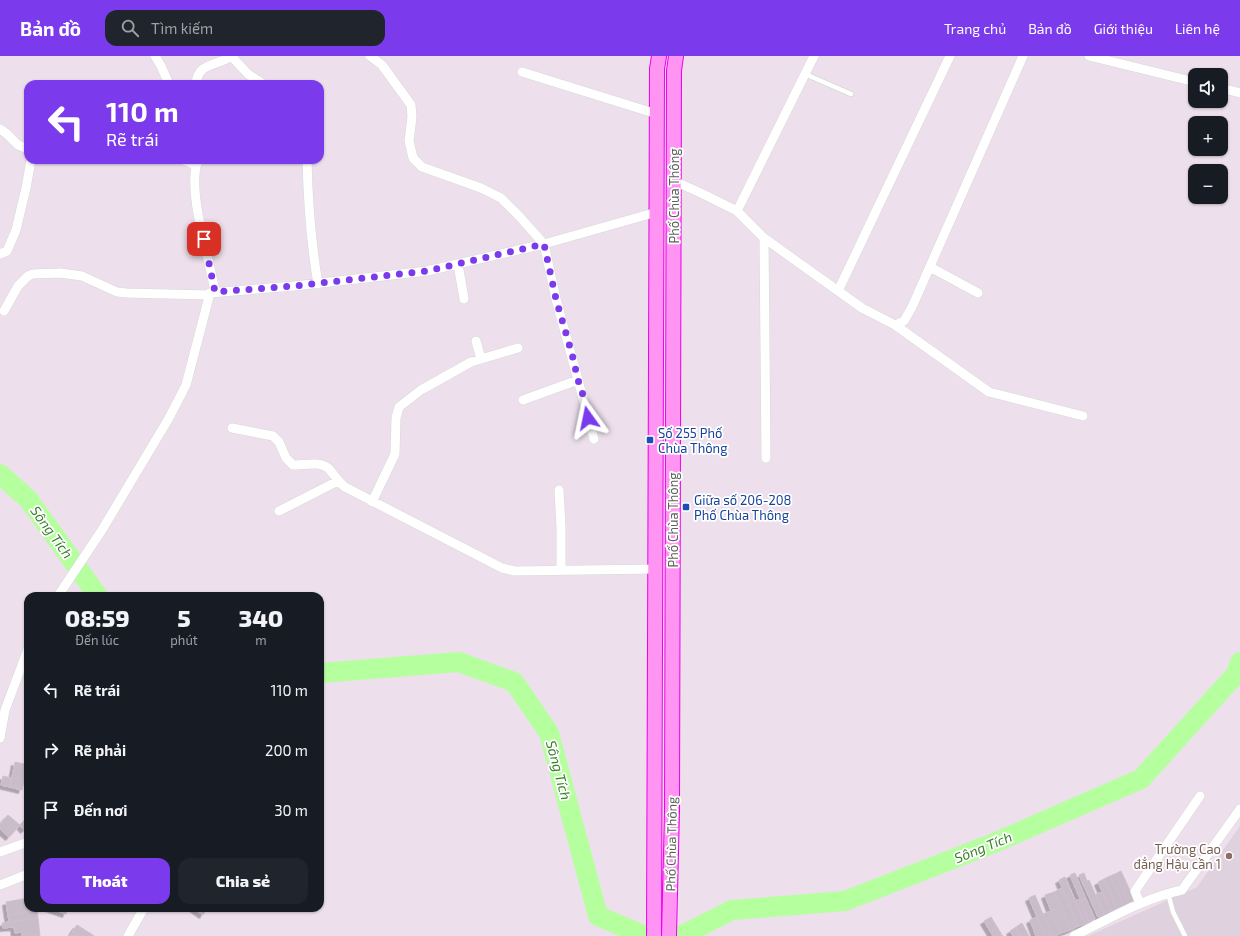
<!DOCTYPE html>
<html lang="vi">
<head>
<meta charset="utf-8">
<style>
  body { margin:0; font-family:"Exo 2",sans-serif; background:#20242c; color:#f1f3f6; height:100vh; display:flex; flex-direction:column; font-size:15px; white-space:nowrap }
  * { box-sizing:border-box; margin:0 }
  p { font-size:13px; color:#9ea1a6 }
  .icon { flex:none; width:22px; height:22px; fill:none; stroke:currentColor; stroke-width:2; stroke-linecap:round; stroke-linejoin:round }
  .map { position:relative; flex:1; overflow:hidden }
  .panel { position:absolute; left:24px; top:536px; width:300px; height:320px; display:flex; flex-direction:column; background:#171b24; border-radius:12px; box-shadow:0 1px 3px #0004 }
  .panel>* { flex:none }
  .hud { position:absolute; left:24px; top:24px; width:300px; height:84px; border-radius:12px; box-shadow:0 1px 3px #0004; background:#7c3aed; color:#fff; overflow:hidden }
  .fabs { position:absolute; left:1188px; top:12px; display:grid; gap:8px }
  .fabs a { display:grid; place-items:center; width:40px; height:40px; border-radius:8px; background:#171b24; box-shadow:0 1px 3px #0004; font-size:20px }
  .pin { position:absolute; display:grid; place-items:center; width:34px; height:34px; color:#fff; margin:-17px; border-radius:8px; box-shadow:0 2px 6px #0006 }
  .me { position:absolute; width:44px; margin:-22px; rotate:348deg; stroke-linejoin:round; filter:drop-shadow(0 0 3px #0008) }
  .turn { display:flex; align-items:center; gap:14px; height:84px; padding:0 16px; font-size:18px }
  .turn .icon { width:52px; height:52px; stroke-width:2.5 }
  .turn b { display:block; font-size:28px; line-height:34px }
  .eta { display:flex; justify-content:space-evenly; align-items:center; height:68px; text-align:center }
  .eta b { font-size:24px; font-weight:800; line-height:28px }
  .button { display:flex; gap:8px; margin-top:auto; padding:8px 16px }
  .button a { flex:1; height:46px; border-radius:12px; background:#7c3aed; color:#fff; font-size:16px; font-weight:800; line-height:46px; text-align:center }
  .button a+a { background:#20242c; color:#f1f3f6 }
  ul { padding:0; list-style:none }
  li { display:flex; align-items:center; gap:12px; height:60px; padding:0 16px }
  li div { flex:1 }
  li b { display:block; font-size:15px }
  li em { font-style:normal }
  header { display:flex; align-items:center; gap:24px; box-sizing:border-box; height:56px; padding:0 20px; background:#7c3aed; color:#fff }
  header strong { font-size:19px }
  nav { display:flex; gap:22px; margin-inline-start:auto; font-size:14px }
  .search { width:280px; height:36px; background:#20242c; display:flex; align-items:center; gap:10px; box-sizing:border-box; padding:0 14px; border-radius:12px; color:#9ea1a6; font-size:15px }
  .map>svg:first-child { display:block }
  .education { fill:#dfd1de }
  .lines { fill:none; stroke-linecap:round; stroke-linejoin:round }
  .river { stroke:#b5ff9e; stroke-width:20 }
  .building { fill:#c8bdc8; stroke:#d2bed1; filter:url(#shadow) }
  .service-casing { stroke:#d3dbd3; stroke-width:6 }
  .minor-casing { stroke:#d3dbd3; stroke-width:10 }
  .trunk-casing { stroke:#ed00ea; stroke-width:16 }
  .service { stroke:#fff; stroke-width:4.5 }
  .minor { stroke:#fff; stroke-width:9 }
  .trunk { stroke:#ff94f3; stroke-width:14 }
  .route { stroke:#7c3aed; stroke-width:7; stroke-dasharray:0 12.6 }
  .transit-dot { fill:#1a4fb4; stroke:#fff; stroke-width:1.5 }
  .education-dot { fill:#8d6e63; stroke:#fff; stroke-width:1.5 }
  .labels { text-anchor:middle; dominant-baseline:central; stroke-width:3.5; stroke-linejoin:round; paint-order:stroke }
  .street-label { font-size:13px; fill:#5a6259; stroke:#fff }
  .transit-label { font-size:13px; fill:#164399; stroke:#fff; text-anchor:start }
  .education-label { font-size:13px; fill:#785e54; stroke:#fff; text-anchor:end }
  .water-label { font-size:14px; font-style:italic; fill:#387e2b; stroke:#fff }
</style>
</head>
<body>
<header>
<strong>Bản đồ</strong>
<div class="search"><svg class="icon" aria-label="search" viewBox="0 0 24 24"><circle cx="10" cy="10" r="6"/><path d="M15 15l6 6"/></svg>Tìm kiếm</div>
<nav><a>Trang chủ</a><a>Bản đồ</a><a>Giới thiệu</a><a>Liên hệ</a></nav>
</header>
<div class="map">
<svg width="1240" height="880" viewBox="0 0 1240 880">
  <defs>
    <filter id="shadow"><feDropShadow dx="-3.5" dy="3.5" stdDeviation="0" flood-color="#0004"/></filter>
  </defs>
  <rect width="100%" height="100%" fill="#ede0ec"/>
  <path class="education" d="M1240 770V880H1088L1197 831Z"/>
  <g class="lines">
    <path class="river" d="M0 418 28 443 98 540
      M320 617 459 606 514 626 549 677 598 860 645 880
      M673 880 683 879 732 854 845 845 994 787 1141 723 1236 618 1240 606"/>
  </g>
  <path class="building" d="M15 706 28 709 22 734 10 731Z
    M3 720 11 722 10 731 1 729Z
    M8 759 20 769 9 781 0 773V768Z
    M28 761V770L24 774 20 769Z
    M1121 815 1135 845 1129 848 1115 818Z
    M1075 817 1086 843 1081 845 1070 819Z
    M1084 817 1087 825 1089 824 1104 858 1098 861 1079 819Z
    M1115 818 1129 848 1124 850 1110 820Z
    M1110 820 1124 850 1117 853 1104 823Z
    M1065 821 1075 845 1069 848 1059 824Z
    M1104 823 1117 853 1111 855 1098 826Z
    M1062 832 1069 848 1061 851 1054 836Z
    M1054 836 1061 851 1051 855 1045 839Z
    M1102 836 1111 855 1104 858 1096 838Z
    M1035 839 1043 858 1037 861 1029 842Z
    M28 842V852H36L37 854 8 859 6 846Z
    M1080 843 1089 866 1085 868 1075 845Z
    M1086 843 1095 863 1089 866 1081 845Z
    M1075 845 1085 868 1078 870 1069 848Z
    M1069 848 1078 870 1070 874 1061 851Z
    M1061 851 1070 874 1061 877 1051 855Z
    M49 852H68L66 858Z
    M193 852H207L203 859Z
    M37 854 38 862 9 866 8 859Z
    M1051 855 1061 877 1055 880H1052L1043 858Z
    M1043 858 1052 880H1045L1037 861Z
    M991 861 1002 879 1003 880H993L984 865Z
    M1037 861 1045 880H1036L1030 864Z
    M38 862 40 880H22V876L15 877 14 871 3 872 2 867Z
    M1022 867 1029 880H1021L1016 871Z
    M77 869 94 880H80L73 875Z
    M77 869 94 880H70Z
    M1016 871 1021 880H1013L1010 875Z"/>
  <g class="lines">
    <defs>
      <path id="service" d="M805 18 851 38
        M1168 837 1173 856 1185 880"/>
      <path id="minor" d="M155 0 161 10 169 28
        M370 0 382 9 411 49 412 61 409 85 413 102 422 111 481 132 501 142 519 160 544 188 556 243 594 383
        M1089 0 1195 26
        M232 1 248 18 263 28
        M522 16 657 58
        M196 28C198 6 217 10 232 0
        M1221 32 1240 37
        M0 73 7 78 18 89 28 93
        M184 104 196 109
        M198 104C186 134 210 203 215 236
        M307 104C308 146 311 187 318 228
        M674 125 703 138 737 155 764 182 862 252 895 269 900 267 904 265 912 251 1023 0
        M737 155 814 0
        M764 182 766 402
        M0 198 7 195 16 174 26 132 31 104
        M458 208 464 243
        M930 211 978 237
        M838 235 950 0
        M4 255 18 230 28 220 33 218 60 217 82 220 117 236 127 237 209 239
        M895 269 989 336 1083 360
        M476 285 481 303
        M523 344 578 324
        M232 372 273 380 279 386 286 402 293 409C304 409 319 405 328 412 334 418 338 426 345 431L502 512 515 515 656 513
        M559 434 561 471V514
        M372 446 395 398 396 362 399 351 421 334 471 306 518 292
        M279 455 338 425
        M58 540 102 474 169 362 186 329 210 237 294 230 427 215 544 188 657 156
        M0 682 5 654 28 593
        M0 796 28 786
        M0 829 28 818
        M1140 848 1135 835 1200 740
        M128 880 144 852
        M1074 880C1109 863 1144 842 1182 834L1240 753"/>
      <path id="trunk" d="M654 880 657 13 659 0
        M669 880 672 755 674 15 676 0"/>
    </defs>
    <use href="#service" class="service-casing"/>
    <use href="#minor" class="minor-casing"/>
    <use href="#trunk" class="trunk-casing"/>
    <use href="#service" class="service"/>
    <use href="#minor" class="minor"/>
    <use href="#trunk" class="trunk"/>
  </g>
  <g class="lines">
    <path class="route" d="M204 183 215 236 294 230 427 215 544 188 556 243 572 298 578 324 586 348 588 362"/>
  </g>
  <g class="transit-dot">
    <rect x="646" y="380" width="8" height="8" rx="2"/>
    <rect x="682" y="447" width="8" height="8" rx="2"/>
  </g>
  <circle class="education-dot" cx="1229" cy="800" r="4"/>
  <g class="labels">
    <g class="street-label">
      <text transform="translate(674 140) rotate(-90)">Phố Chùa Thông</text>
      <text transform="translate(673 464) rotate(-90)">Phố Chùa Thông</text>
      <text transform="translate(671 788) rotate(-89)">Phố Chùa Thông</text>
    </g>
    <g class="transit-label">
      <text x="658" y="377">Số 255 Phố<tspan x="658" dy="15">Chùa Thông</tspan></text>
      <text x="694" y="444">Giữa số 206-208<tspan x="694" dy="15">Phố Chùa Thông</tspan></text>
    </g>
    <g class="education-label">
      <text x="1221" y="793">Trường Cao<tspan x="1221" dy="15">đẳng Hậu cần 1</tspan></text>
    </g>
    <g class="water-label">
      <text transform="translate(52 476) rotate(54)">Sông Tích</text>
      <text transform="translate(559 714) rotate(75)">Sông Tích</text>
      <text transform="translate(983 791) rotate(-22)">Sông Tích</text>
    </g>
  </g>
</svg>
<div class="fabs">
<a><svg class="icon" aria-label="sound" viewBox="0 0 24 24"><path d="M4 9h4l5-4v14l-5-4H4zM17 9q2 3 0 6"/></svg></a>
<a>+</a>
<a>−</a>
</div>
<div class="pin" style="left:204px;top:183px;background:#d93025"><svg class="icon" aria-label="arrive" viewBox="0 0 24 24"><path d="M6 21V4h12l-3 4 3 4H6"/></svg></div>
<svg class="me" style="left:588px;top:362px" viewBox="-20 -20 40 40"><path d="M0-17L14 15 0 8-14 15z" fill="#7c3aed" stroke="#fff" stroke-width="4"/></svg>
<div class="hud">
<div class="turn"><svg class="icon" aria-label="left" viewBox="0 0 24 24"><path d="M17 20v-9H6M10 6l-5 5 5 5"/></svg><div><b>110 m</b>Rẽ trái</div></div>
</div>
<section class="panel">
<div class="eta">
<div><b>08:59</b><p>Đến lúc</p></div>
<div><b>5</b><p>phút</p></div>
<div><b>340</b><p>m</p></div>
</div>
<ul>
<li><svg class="icon" aria-label="left" viewBox="0 0 24 24"><path d="M17 20v-9H6M10 6l-5 5 5 5"/></svg><div><b>Rẽ trái</b></div><em>110 m</em></li>
<li><svg class="icon" aria-label="right" viewBox="0 0 24 24"><path d="M7 20v-9h11M14 6l5 5-5 5"/></svg><div><b>Rẽ phải</b></div><em>200 m</em></li>
<li><svg class="icon" aria-label="arrive" viewBox="0 0 24 24"><path d="M6 21V4h12l-3 4 3 4H6"/></svg><div><b>Đến nơi</b></div><em>30 m</em></li>
</ul>
<div class="button"><a>Thoát</a><a>Chia sẻ</a></div>
</section>
</div>
</body>
</html>
